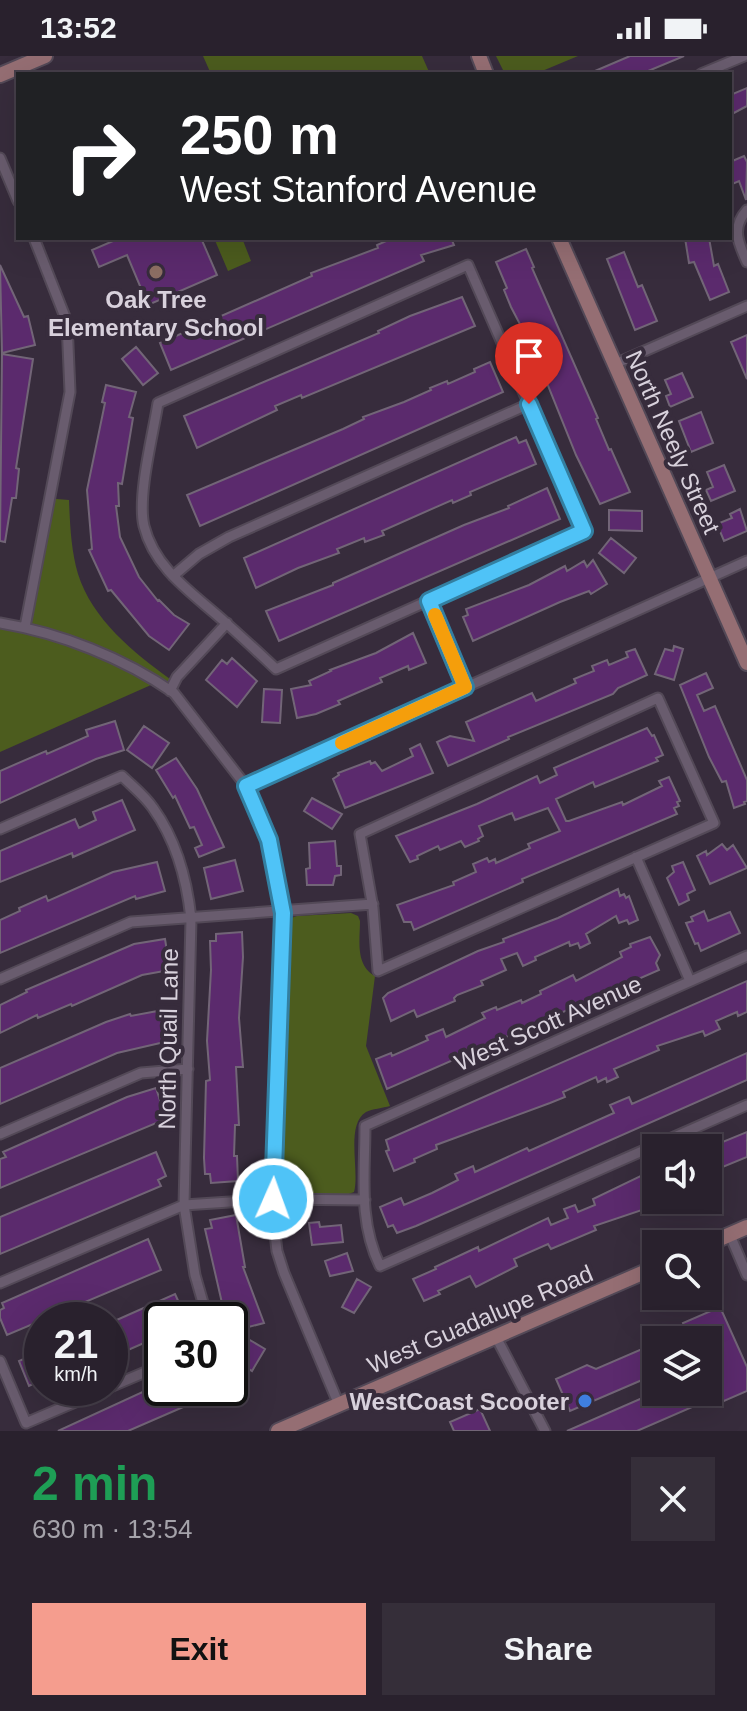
<!DOCTYPE html>
<html lang="en">
<head>
<meta charset="utf-8">
<style>
  body { margin:0; font-family:Helvetica,sans-serif; background:#352e39; color:#f1f3f6; height:100vh; display:flex; flex-direction:column; font-size:30px; white-space:nowrap }
  * { box-sizing:border-box; margin:0 }
  p { font-size:26px; color:#a5a3aa }
  .icon { flex:none; width:44px; height:44px; fill:none; stroke:currentColor; stroke-width:2; stroke-linecap:round; stroke-linejoin:round }
  .map { position:relative; height:1375px; overflow:hidden }
  .sheet { display:flex; flex-direction:column; background:#29212d; flex:1 }
  .sheet>* { flex:none }
  .hud { position:absolute; left:16px; top:16px; width:716px; height:168px; border-radius:0px; box-shadow:0 8px 32px #0002,0 0 0 2px #453e49; background:#202124; color:#fff; overflow:hidden }
  .buttons { position:absolute; left:642px; top:1078px; display:grid; gap:16px }
  .buttons a { display:grid; place-items:center; width:80px; height:80px; border-radius:0px; background:#29212d; box-shadow:0 8px 32px #0002,0 0 0 2px #453e49; font-size:40px }
  .speed { position:absolute; left:24px; top:1246px; display:flex; gap:16px; font-size:40px; font-weight:700; text-align:center }
  .speed>* { display:grid; place-content:center; width:104px; height:104px; border-radius:50%; background:#29212d; box-shadow:0 8px 32px #0002,0 0 0 2px #453e49; line-height:1 }
  .speed small { font-size:20px; font-weight:400 }
  .speed .limit { border:4px solid #111; border-radius:12px; background:#fff; color:#111 }
  .pin { position:absolute; display:grid; place-items:center; width:68px; height:68px; color:#fff; margin:-82px -34px; border-radius:50% 50% 50% 0; rotate:-45deg; box-shadow:0 0 8px #0007 }
  .pin .icon { rotate:45deg }
  .me { position:absolute; width:88px; margin:-44px; rotate:2deg; stroke-linejoin:round; filter:drop-shadow(0 0 6px #0008) }
  .turn { display:flex; align-items:center; gap:28px; height:168px; padding:0 32px; font-size:36px }
  .turn .icon { width:104px; height:104px; stroke-width:2.5 }
  .turn b { display:block; font-size:56px; line-height:68px }
  .round { display:grid; place-items:center; flex:none; width:84px; height:84px; border-radius:0px; background:#352e39 }
  .summary { display:flex; align-items:center; justify-content:space-between; height:136px; padding:0 32px }
  h1 { font-size:48px; font-weight:700; line-height:60px; color:#1e9e55 }
  .primary-button { display:flex; gap:16px; margin-top:auto; padding:16px 32px }
  .primary-button a { flex:1; height:92px; border-radius:0px; background:#f59d8e; color:#111; font-size:32px; font-weight:700; line-height:92px; text-align:center }
  .primary-button a+a { background:#352e39; color:#f1f3f6 }
  .status { display:flex; justify-content:space-between; align-items:center; height:56px; padding:0 40px; background:#29212d; direction:ltr }
  .status svg { height:22px; fill:currentColor }
  .map>svg:first-child { display:block }
  .green { fill:#4c5c1e }
  .building { fill:#5b2a6d; stroke:#726577; stroke-width:2 }
  .lines { fill:none; stroke-linecap:round; stroke-linejoin:round }
  .street-casing { stroke:#534957; stroke-width:13 }
  .secondary-casing { stroke:#534957; stroke-width:18 }
  .street { stroke:#695c6e; stroke-width:9 }
  .secondary { stroke:#956e73; stroke-width:14 }
  .route-casing { stroke:#337fa1; stroke-width:20 }
  .route { stroke:#4fc3f7; stroke-width:14 }
  .slow { stroke:#f59e0b; stroke-width:14 }
  .education-dot { fill:#8d6e63; stroke:#372c3c; stroke-width:3 }
  .shop-dot { fill:#3f7fe0; stroke:#372c3c; stroke-width:3 }
  .labels { text-anchor:middle; dominant-baseline:central; stroke-width:8; stroke-linejoin:round; paint-order:stroke }
  .poi-label { font-size:24px; font-weight:bold; fill:#d8d1dc; stroke:#372c3c }
  .street-label { font-size:24px; fill:#d8d1dc; stroke:#372c3c }
</style>
</head>
<body>
<div class="status"><b>13:52</b><svg viewBox="0 0 49 12"><path d="M0 12V9h3v3zM5 12V6h3v6zM10 12V3h3v9zM15 12V0h3v12zM26 1h20v11H26zM47 4h2v5h-2z"/></svg></div>
<div class="map">
<svg width="747" height="1375" viewBox="0 0 747 1375">
  <rect width="100%" height="100%" fill="#372c3c"/>
  <path class="green" d="M203 0H422L430 18H211Z
    M496 0H578L535 18H505Z
    M214 182H242L251 205 228 215Z
    M45 442 69 444C70 469 71 494 78 518 92 563 134 597 170 623L163 637 151 629 0 696V573L21 575Z
    M351 857 358 860 360 865C360 884 355 909 375 920L366 990 390 1050C383 1052 372 1053 366 1056 345 1069 360 1115 354 1136L346 1139 285 1137 280 1133 279 1122 287 869 291 862 297 860Z"/>
  <path class="building" d="M630 0H684L641 18H588Z
    M730 30 733 38 747 32V50L730 59Z
    M744 100 747 106 746 144 739 125 730 129V106Z
    M120 182H201L217 219 148 249 127 199 99 211 92 194Z
    M393 182H451L454 189 421 199 424 205 171 314 160 287 312 220 311 217 378 192 377 189Z
    M685 182H709L714 210 718 208 729 236 710 244 694 206 689 207Z
    M526 193 534 211 532 212 598 362 596 363 609 394 611 393 630 436 600 448 576 399 526 275 524 276 511 251 504 234 507 232 496 206Z
    M624 196 638 231 642 229 657 265 635 274 607 203Z
    M0 209 24 261 28 260 35 289 2 297Z
    M462 241 475 270 302 342 301 339 275 350 277 354 197 392 184 360 379 277 378 275 410 260Z
    M747 279V323L731 286Z
    M136 291 158 317 143 329 122 303Z
    M2 298 33 303 16 412 19 413 16 442H12L5 486 0 485Z
    M490 306 503 336 200 470 187 439 343 373 364 363 363 361 404 346 431 334 430 332 447 325 448 328 475 316 474 313Z
    M682 317 693 341 670 351 666 340 671 338 665 324Z
    M106 329 136 336 129 361 133 362 122 428 118 427 119 450H116L120 481 139 521 158 545 159 544 174 559 189 568 169 594 149 580 111 534 108 535 89 494 92 493 87 434 105 347 102 346Z
    M701 356 713 387 691 396 679 365Z
    M516 381 519 387 526 384 536 408 470 436 471 439 453 447 452 444 382 475 384 479 365 486 364 482 337 493 339 497 298 512 256 532 244 502Z
    M724 409 735 435 711 445 706 434 713 431 707 416Z
    M547 432 560 463 279 585 266 555 333 529V527L464 469 509 452 508 450Z
    M740 453 747 475 724 485 717 468 732 462 730 458Z
    M609 454 642 455V475L609 474Z
    M611 482 636 502 624 517 599 497Z
    M593 504 607 528 591 538 589 535 560 546 473 585 463 561 468 559 466 553 529 529 565 510 567 515 584 505 587 511Z
    M413 577 426 607 409 614 408 610 380 622 382 626 338 645 340 648 316 658 297 662 291 633 311 629 309 625 331 615 330 614 376 597Z
    M674 590 683 593 674 624 655 618 665 593 673 595Z
    M635 593 647 619 618 632 613 638 508 681 509 683 448 710 437 686 450 680 474 685 466 666 532 637 536 645 558 635 576 627 574 623 594 615 592 610 607 604 609 609 628 601 626 596Z
    M232 602 257 625 237 651 206 624 222 604 227 608Z
    M706 617 713 632 697 639 704 655 715 650 747 724V745L744 746 745 748 734 752 726 725 722 726 709 701 680 629Z
    M264 633 282 634 280 667 262 666Z
    M115 665 124 694 96 703 0 747V715L46 695 47 698 88 680 86 674Z
    M144 670 169 687 152 712 127 694Z
    M647 672 652 680 654 679 663 699 656 702 658 705 595 731 593 726 556 743 566 765H569L622 746 623 749 662 730 659 725 669 721 680 745 677 746 679 750 674 752 677 758 522 823 523 826 414 874 411 866H404L397 849 454 829 453 826 476 816 473 808 487 802 489 806 495 803 496 807 530 792 528 788 560 775 548 752 515 764 512 757 479 770 483 780 478 783 479 785 465 791 461 785 440 794 438 790 417 800 418 803 410 806 396 780 477 748 537 720 540 727 557 719 554 712Z
    M420 688 433 717 345 752 333 723 339 719 338 717 370 705 371 708 375 706 382 715 413 700 410 693Z
    M176 702 197 733 224 791 199 801 195 792 202 789 194 771 190 772 175 740 173 742 156 714Z
    M312 742 342 758 332 773 304 755Z
    M122 744 135 774 73 801 72 797 0 826V795L75 763 79 772 96 764 93 756Z
    M335 785 337 810H341V819L335 820 333 829H307L306 813 310 812 309 787Z
    M722 788 727 794 733 789 747 812 710 828 697 800 706 795 707 799Z
    M235 804 243 835 211 843 204 812Z
    M157 806 165 835 136 843 135 840 0 897V864L20 855 19 852 46 840 48 845 113 816Z
    M683 806 695 834 687 838 689 844 679 849 667 822 674 816 672 810Z
    M618 833 620 840 624 838 626 842 629 840 638 864 629 868 627 864 619 867 616 860 586 878 590 887 580 892 578 887 570 890 569 886 535 901 536 904 523 910 517 897 501 903 506 914 481 925 483 929 457 939 454 942 455 945 417 961 414 954 391 965 383 942 388 937 478 895 504 886 503 883 558 862Z
    M704 855 708 865 730 856 740 877 701 895 698 887 695 888 686 867 693 865 691 861Z
    M242 876 243 901 239 962 243 1011H236L239 1069H235L234 1100H237L238 1125 211 1127 210 1118H205L204 1102 206 1025 210 1024 207 985 211 914 210 885H216V878Z
    M650 881 660 899 656 907 659 914 387 1033 376 1003 391 997 392 1000 428 984 426 980 443 973 446 981 485 962 482 957 496 951 497 954 521 944 522 947 541 938 540 935 573 919 576 925 622 901 620 896 631 891 630 888Z
    M165 883 170 914 142 919 72 950 71 948 38 962 37 959 0 977V949L27 936 26 934 134 888Z
    M747 925V956L738 960 737 956 716 965 720 973 705 980 703 975 657 990 659 994 614 1013 618 1021 607 1026 606 1022 598 1026 596 1021 563 1036 565 1041 550 1047 436 1089 437 1093 414 1103 415 1106 394 1115 386 1095 389 1094 386 1084Z
    M163 954 169 985 117 997 0 1048V1012L106 966 130 958 131 960Z
    M747 997V1024L416 1170 397 1177 393 1169 388 1171 380 1151 401 1142 404 1149 432 1137 458 1124 455 1118 473 1110 475 1116 527 1092 529 1095 614 1057 610 1049 629 1041 632 1048Z
    M156 1032 166 1063 0 1132V1103L6 1101 3 1096 127 1041Z
    M747 1076V1101L708 1117V1092Z
    M156 1096 166 1120 158 1124 161 1130 0 1198V1161Z
    M653 1114 656 1121V1141L645 1146 648 1152 594 1170 596 1174 551 1193 548 1188 514 1203 517 1210 476 1231 470 1220 438 1235 440 1238 424 1245 413 1223 436 1213 435 1211 478 1191 479 1195 548 1162 551 1169 568 1162 564 1153 575 1149 578 1156 595 1149 593 1143Z
    M236 1159 245 1211H243L264 1267 241 1273 247 1263 232 1267 226 1246 222 1247 205 1173 212 1172 210 1164Z
    M319 1166 320 1171 341 1169 343 1186 312 1189 309 1167Z
    M148 1183 161 1214 7 1279 0 1262V1254L4 1252 2 1247Z
    M347 1197 353 1215 330 1220 325 1205Z
    M357 1223 371 1231 354 1257 342 1251Z
    M175 1238 187 1264H162V1279L110 1302V1267Z
    M720 1251 747 1311V1335L724 1345 715 1341 637 1375H567L656 1336H708V1284H663L686 1274 683 1267Z
    M243 1280 265 1293 252 1315 233 1303 244 1327 230 1334V1291L233 1285 238 1288Z
    M656 1287V1318L570 1355 556 1323 587 1309 596 1313Z
    M42 1295V1324L29 1330 19 1305Z
    M162 1327V1332H227L128 1375H58Z
    M480 1353 490 1375H454L450 1366Z"/>
  <g class="lines">
    <defs>
      <path id="street" d="M701 18 744 0
        M0 102 18 145
        M747 154C731 172 738 186 747 206
        M468 209 584 475 276 613C260 598 243 582 226 567 194 538 155 514 144 470 137 440 153 379 158 347Z
        M615 308 747 250
        M173 520 199 498 229 481 529 348
        M429 545 465 631
        M0 567C60 577 124 602 174 637L246 730 269 784 283 857 274 1169 277 1195 284 1217 339 1349
        M25 571 70 336 67 266 34 182
        M170 635 177 621 227 567
        M658 642 714 767 378 915 373 852 360 778Z
        M246 730 747 505
        M0 773 122 720C132 730 145 740 153 752 176 784 187 824 191 863L184 1149 195 1219 208 1264
        M636 801 690 925
        M747 900 365 1070C365 1118 358 1165 380 1210L747 1049
        M0 923 131 866 373 848
        M0 1078 141 1017 188 1013
        M730 1179 747 1219
        M0 1227 184 1149 273 1143 365 1144
        M496 1281 545 1375
        M0 1305 26 1367 108 1332
        M110 1331 162 1309"/>
      <path id="secondary" d="M479 0 486 18
        M0 19 45 0
        M559 182 747 607
        M708 1188 747 1171
        M278 1375 656 1211"/>
    </defs>
    <use href="#street" class="street-casing"/>
    <use href="#secondary" class="secondary-casing"/>
    <use href="#street" class="street"/>
    <use href="#secondary" class="secondary"/>
  </g>
  <g class="lines">
    <defs>
      <path id="route" d="M273 1143 283 857 269 784 246 730 465 631 429 545 584 475 529 348"/>
    </defs>
    <use href="#route" class="route-casing"/>
    <use href="#route" class="route"/>
    <path class="slow" d="M342 687 465 631 435 559"/>
  </g>
  <circle class="education-dot" cx="156" cy="216" r="8"/>
  <circle class="shop-dot" cx="585" cy="1345" r="8"/>
  <g class="labels">
    <g class="poi-label">
      <text x="156" y="243">Oak Tree<tspan x="156" dy="28">Elementary School</tspan></text>
      <text x="569" y="1345" text-anchor="end">WestCoast Scooter</text>
    </g>
    <g class="street-label">
      <text transform="translate(673 386) rotate(66)">North Neely Street</text>
      <text transform="translate(548 967) rotate(-24)">West Scott Avenue</text>
      <text transform="translate(168 983) rotate(-89)">North Quail Lane</text>
      <text transform="translate(480 1263) rotate(-23)">West Guadalupe Road</text>
    </g>
  </g>
</svg>
<div class="buttons">
<a><svg class="icon" aria-label="sound" viewBox="0 0 24 24"><path d="M4 9h4l5-4v14l-5-4H4zM17 9q2 3 0 6"/></svg></a>
<a><svg class="icon" aria-label="search" viewBox="0 0 24 24"><circle cx="10" cy="10" r="6"/><path d="M15 15l6 6"/></svg></a>
<a><svg class="icon" aria-label="layers" viewBox="0 0 24 24"><path d="M12 4l9 5-9 5-9-5zM3 14l9 5 9-5"/></svg></a>
</div>
<div class="speed"><div>21<small>km/h</small></div><div class="limit">30</div></div>
<div class="pin" style="left:529px;top:348px;background:#d93025"><svg class="icon" aria-label="arrive" viewBox="0 0 24 24"><path d="M6 21V4h12l-3 4 3 4H6"/></svg></div>
<svg class="me" style="left:273px;top:1143px" viewBox="-20 -20 40 40"><circle r="17" fill="#4fc3f7" stroke="#fff" stroke-width="3"/><path d="M0-11L8 9 0 5-8 9z" fill="#fff"/></svg>
<div class="hud">
<div class="turn"><svg class="icon" aria-label="right" viewBox="0 0 24 24"><path d="M7 20v-9h11M14 6l5 5-5 5"/></svg><div><b>250 m</b>West Stanford Avenue</div></div>
</div>
</div>
<section class="sheet">
<div class="summary"><div><h1>2 min</h1><p>630 m · 13:54</p></div><a class="round"><svg class="icon" aria-label="close" viewBox="0 0 24 24"><path d="M6 6l12 12M18 6L6 18"/></svg></a></div>
<div class="primary-button"><a>Exit</a><a>Share</a></div>
</section>
</body>
</html>
